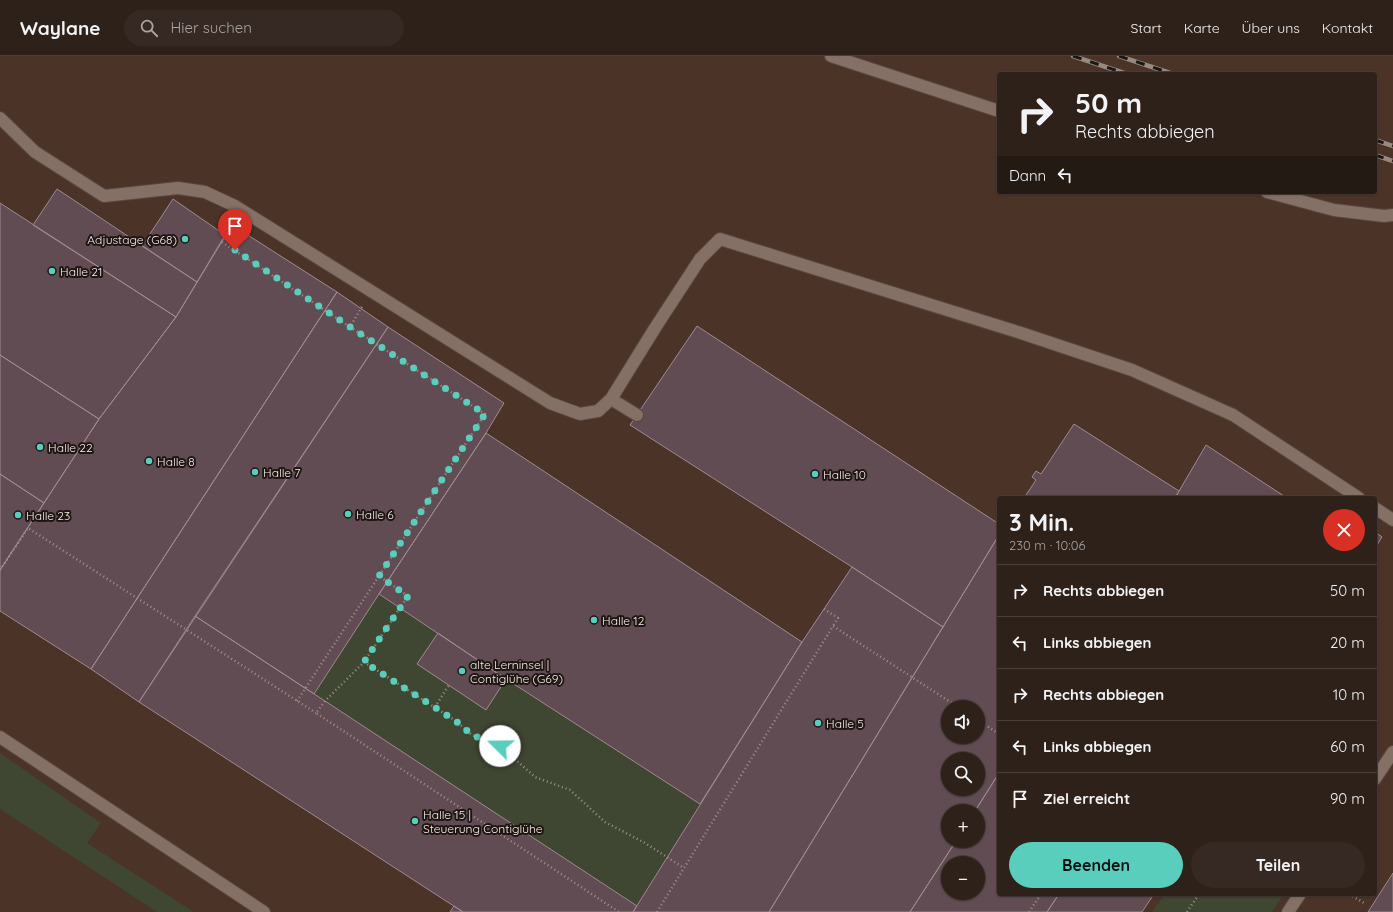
<!DOCTYPE html>
<html lang="de">
<head>
<meta charset="utf-8">
<style>
  body { margin:0; font-family:Quicksand,sans-serif; background:#362923; color:#f1f3f6; height:100vh; display:flex; flex-direction:column; font-size:15px; white-space:nowrap }
  * { box-sizing:border-box; margin:0 }
  p { font-size:13px; color:#a7a3a2 }
  .icon { flex:none; width:22px; height:22px; fill:none; stroke:currentColor; stroke-width:2; stroke-linecap:round; stroke-linejoin:round }
  .map { position:relative; flex:1; overflow:hidden }
  .side { position:absolute; left:997px; top:440px; width:380px; height:400px; display:flex; flex-direction:column; background:#2e211a; border-radius:4px; box-shadow:0 1px 3px #0004,0 0 0 1px #493e39 }
  .side>* { flex:none }
  .hud { position:absolute; left:997px; top:16px; width:380px; height:122px; border-radius:4px; box-shadow:0 1px 3px #0004,0 0 0 1px #493e39; background:#2e211a; color:#f1f3f6; overflow:hidden }
  .buttons { position:absolute; left:941px; top:644px; display:grid; gap:8px }
  .buttons a { display:grid; place-items:center; width:44px; height:44px; border-radius:50%; background:#2e211a; box-shadow:0 1px 3px #0004,0 0 0 1px #493e39; font-size:20px }
  .pin { position:absolute; display:grid; place-items:center; width:34px; height:34px; color:#fff; margin:-41px -17px; border-radius:50% 50% 50% 0; rotate:-45deg; box-shadow:0 0 4px #0007 }
  .pin .icon { rotate:45deg }
  .me { position:absolute; width:44px; margin:-22px; rotate:292deg; stroke-linejoin:round; filter:drop-shadow(0 0 3px #0008) }
  .turn { display:flex; align-items:center; gap:14px; height:84px; padding:0 12px; font-size:18px }
  .turn .icon { width:52px; height:52px; stroke-width:2.5 }
  .turn b { display:block; font-size:28px; line-height:34px }
  .then { display:flex; align-items:center; height:38px; padding:0 12px; background:#0003; gap:8px; font-size:15px }
  .round { display:grid; place-items:center; flex:none; width:42px; height:42px; border-radius:21px; background:#362923 }
  .headline { display:flex; align-items:center; justify-content:space-between; height:68px; padding:0 12px }
  h1 { font-size:24px; font-weight:700; line-height:30px }
  .button { display:flex; gap:8px; margin-top:auto; padding:8px 12px }
  .button a { flex:1; height:46px; border-radius:24px; background:#5acebc; color:#111; font-size:16px; font-weight:700; line-height:46px; text-align:center }
  .button a+a { background:#362923; color:#f1f3f6 }
  ul { padding:0; list-style:none }
  li { display:flex; align-items:center; gap:12px; height:52px; padding:0 12px; border-top:1px solid #493e39 }
  li div { flex:1 }
  li b { display:block; font-size:15px }
  li em { font-style:normal }
  header { display:flex; align-items:center; gap:24px; box-sizing:border-box; height:56px; padding:0 20px; background:#2e211a; border-bottom:1px solid #493e39 }
  header strong { font-size:19px }
  nav { display:flex; gap:22px; margin-inline-start:auto; font-size:14px }
  .search { width:280px; height:36px; background:#362923; display:flex; align-items:center; gap:10px; box-sizing:border-box; padding:0 14px; border-radius:22px; color:#a7a3a2; font-size:15px }
  .map>svg:first-child { display:block }
  .built { fill:#4b3328; fill-rule:evenodd }
  .green { fill:#3f4632 }
  .building { fill:#614c53; stroke:#a08990; fill-rule:evenodd }
  .lines { fill:none; stroke-linecap:round; stroke-linejoin:round }
  .minor-casing { stroke:#574841; stroke-width:14 }
  .path { stroke:#a1928b; stroke-width:2.5; stroke-dasharray:1 3; stroke-linecap:butt }
  .minor { stroke:#857066; stroke-width:12 }
  .rail-casing { stroke:#988981; stroke-width:4.5 }
  .rail { stroke:#1e1613; stroke-width:3; stroke-dasharray:9; stroke-linecap:butt }
  .route { stroke:#5acebc; stroke-width:7; stroke-dasharray:0 12.6 }
  .poi-dot { fill:#5acebc; stroke:#1e1613; stroke-width:1.5 }
  .labels { text-anchor:middle; dominant-baseline:central; stroke-width:4; stroke-linejoin:round; paint-order:stroke }
  .poi-label { font-size:12px; fill:#f9ede7; stroke:#1e1613; text-anchor:start }
</style>
</head>
<body>
<header>
<strong>Waylane</strong>
<div class="search"><svg class="icon" aria-label="search" viewBox="0 0 24 24"><circle cx="10" cy="10" r="6"/><path d="M15 15l6 6"/></svg>Hier suchen</div>
<nav><a>Start</a><a>Karte</a><a>Über uns</a><a>Kontakt</a></nav>
</header>
<div class="map">
<svg width="1393" height="856" viewBox="0 0 1393 856">
  <rect width="100%" height="100%" fill="#3e2c23"/>
  <path class="built" d="M0 0H1393V856H0ZM999 18H1375V136H999ZM999 442H1375V838H999ZM948 651H978V681H948ZM948 703H978V733H948ZM948 755H978V785H948ZM948 807H978V837H948Z"/>
  <path class="green" d="M379 538 506 623 700 748 637 850 314 638Z
    M0 697 101 767 87 787 194 856H157L0 753Z
    M1165 838H1284L1272 856H1152Z"/>
  <path class="building" d="M57 133 197 226 176 261 33 169Z
    M173 143 225 179 197 226 142 190Z
    M0 147 176 261 99 363 0 299Z
    M232 169 337 236 91 613 0 555V514L99 363 176 261Z
    M337 236 388 271 139 646 91 613Z
    M697 270 999 468V479L943 571 852 511 630 369Z
    M388 271 504 347 486 377 379 538 314 638 195 560Z
    M0 299 99 363 44 447 0 418Z
    M1074 368 1179 435 1175 442H1024L1036 424 1032 421 1036 415 1041 418Z
    M486 377 802 586 700 748 506 623 379 538Z
    M1206 389 1287 442H1175Z
    M0 418 44 447 0 514Z
    M1375 476 1382 481 1375 492Z
    M999 479V717L975 755H948V785H956L910 856H769ZM948 651H978V681H948ZM948 703H978V733H948Z
    M852 511 943 571 769 856H633L802 586Z
    M195 560 325 645 637 850 633 856H463L139 646Z
    M438 577 506 623 486 654 417 608Z
    M999 717V838H1059L1047 856H910L956 785H978V755H975ZM948 807H978V837H948Z
    M1393 817V856H1368Z
    M1059 838H1154L1142 856H1047Z
    M454 850 463 856H450Z"/>
  <g class="lines">
    <defs>
      <path id="minor" d="M831 0 999 55
        M0 62 35 96 104 140 178 132 205 136 235 150 550 347 580 358 598 355 611 343 655 272 700 203 720 183 1021 277 1132 314 1233 359 1359 442
        M1267 136 1334 154 1384 160 1393 159
        M611 343 637 359
        M1375 452 1393 464
        M0 681 264 856
        M1375 723 1393 696
        M1288 856 1300 838"/>
    </defs>
    <use href="#minor" class="minor-casing"/>
    <path class="path" d="M222 186 350 271 363 249
      M350 271 485 358 379 520 408 540 364 606 325 645 316 657 619 856
      M0 514 28 472 316 657
      M824 553 838 562 833 570
      M364 606 456 665 472 679 500 690 535 721 570 734 605 766 645 787 684 812
      M297 645 379 520
      M435 651 449 629
      M978 664 999 678
      M1349 838 1364 847
      M657 856 833 570 958 651
      M1029 856 1041 838
      M1187 856 1199 838"/>
    <use href="#minor" class="minor"/>
    <defs>
      <path id="rail" d="M1073 0 1127 18
        M1119 0 1173 18
        M1375 84 1393 90
        M1375 99 1393 105"/>
    </defs>
    <use href="#rail" class="rail-casing"/>
    <use href="#rail" class="rail"/>
  </g>
  <g class="lines">
    <path class="route" d="M235 194 350 271 485 358 379 520 408 540 364 606 456 665 472 679 500 690"/>
  </g>
  <g class="poi-dot">
    <circle cx="185" cy="183" r="4"/>
    <circle cx="52" cy="215" r="4"/>
    <circle cx="40" cy="391" r="4"/>
    <circle cx="149" cy="405" r="4"/>
    <circle cx="255" cy="416" r="4"/>
    <circle cx="815" cy="418" r="4"/>
    <circle cx="348" cy="458" r="4"/>
    <circle cx="18" cy="459" r="4"/>
    <circle cx="594" cy="564" r="4"/>
    <circle cx="462" cy="615" r="4"/>
    <circle cx="818" cy="667" r="4"/>
    <circle cx="415" cy="765" r="4"/>
  </g>
  <g class="labels">
    <g class="poi-label">
      <text x="177" y="183" text-anchor="end">Adjustage (G68)</text>
      <text x="60" y="215">Halle 21</text>
      <text x="48" y="391">Halle 22</text>
      <text x="157" y="405">Halle 8</text>
      <text x="263" y="416">Halle 7</text>
      <text x="823" y="418">Halle 10</text>
      <text x="356" y="458">Halle 6</text>
      <text x="26" y="459">Halle 23</text>
      <text x="602" y="564">Halle 12</text>
      <text x="470" y="608">alte Lerninsel |<tspan x="470" dy="14">Contiglühe (G69)</tspan></text>
      <text x="826" y="667">Halle 5</text>
      <text x="423" y="758">Halle 15 |<tspan x="423" dy="14">Steuerung Contiglühe</tspan></text>
    </g>
  </g>
</svg>
<div class="buttons">
<a><svg class="icon" aria-label="sound" viewBox="0 0 24 24"><path d="M4 9h4l5-4v14l-5-4H4zM17 9q2 3 0 6"/></svg></a>
<a><svg class="icon" aria-label="search" viewBox="0 0 24 24"><circle cx="10" cy="10" r="6"/><path d="M15 15l6 6"/></svg></a>
<a>+</a>
<a>−</a>
</div>
<div class="pin" style="left:235px;top:194px;background:#d93025"><svg class="icon" aria-label="arrive" viewBox="0 0 24 24"><path d="M6 21V4h12l-3 4 3 4H6"/></svg></div>
<svg class="me" style="left:500px;top:690px" viewBox="-20 -20 40 40"><circle r="19" fill="#fff"/><path d="M0-13L10 11 0 6-10 11z" fill="#5acebc"/></svg>
<div class="hud">
<div class="turn"><svg class="icon" aria-label="right" viewBox="0 0 24 24"><path d="M7 20v-9h11M14 6l5 5-5 5"/></svg><div><b>50 m</b>Rechts abbiegen</div></div>
<div class="then">Dann<svg class="icon" aria-label="left" viewBox="0 0 24 24"><path d="M17 20v-9H6M10 6l-5 5 5 5"/></svg></div>
</div>
<section class="side">
<div class="headline"><div><h1>3 Min.</h1><p>230 m · 10:06</p></div><a class="round" style="background:#d93025;color:#fff"><svg class="icon" aria-label="close" viewBox="0 0 24 24"><path d="M6 6l12 12M18 6L6 18"/></svg></a></div>
<ul>
<li><svg class="icon" aria-label="right" viewBox="0 0 24 24"><path d="M7 20v-9h11M14 6l5 5-5 5"/></svg><div><b>Rechts abbiegen</b></div><em>50 m</em></li>
<li><svg class="icon" aria-label="left" viewBox="0 0 24 24"><path d="M17 20v-9H6M10 6l-5 5 5 5"/></svg><div><b>Links abbiegen</b></div><em>20 m</em></li>
<li><svg class="icon" aria-label="right" viewBox="0 0 24 24"><path d="M7 20v-9h11M14 6l5 5-5 5"/></svg><div><b>Rechts abbiegen</b></div><em>10 m</em></li>
<li><svg class="icon" aria-label="left" viewBox="0 0 24 24"><path d="M17 20v-9H6M10 6l-5 5 5 5"/></svg><div><b>Links abbiegen</b></div><em>60 m</em></li>
<li><svg class="icon" aria-label="arrive" viewBox="0 0 24 24"><path d="M6 21V4h12l-3 4 3 4H6"/></svg><div><b>Ziel erreicht</b></div><em>90 m</em></li>
</ul>
<div class="button"><a>Beenden</a><a>Teilen</a></div>
</section>
</div>
</body>
</html>
